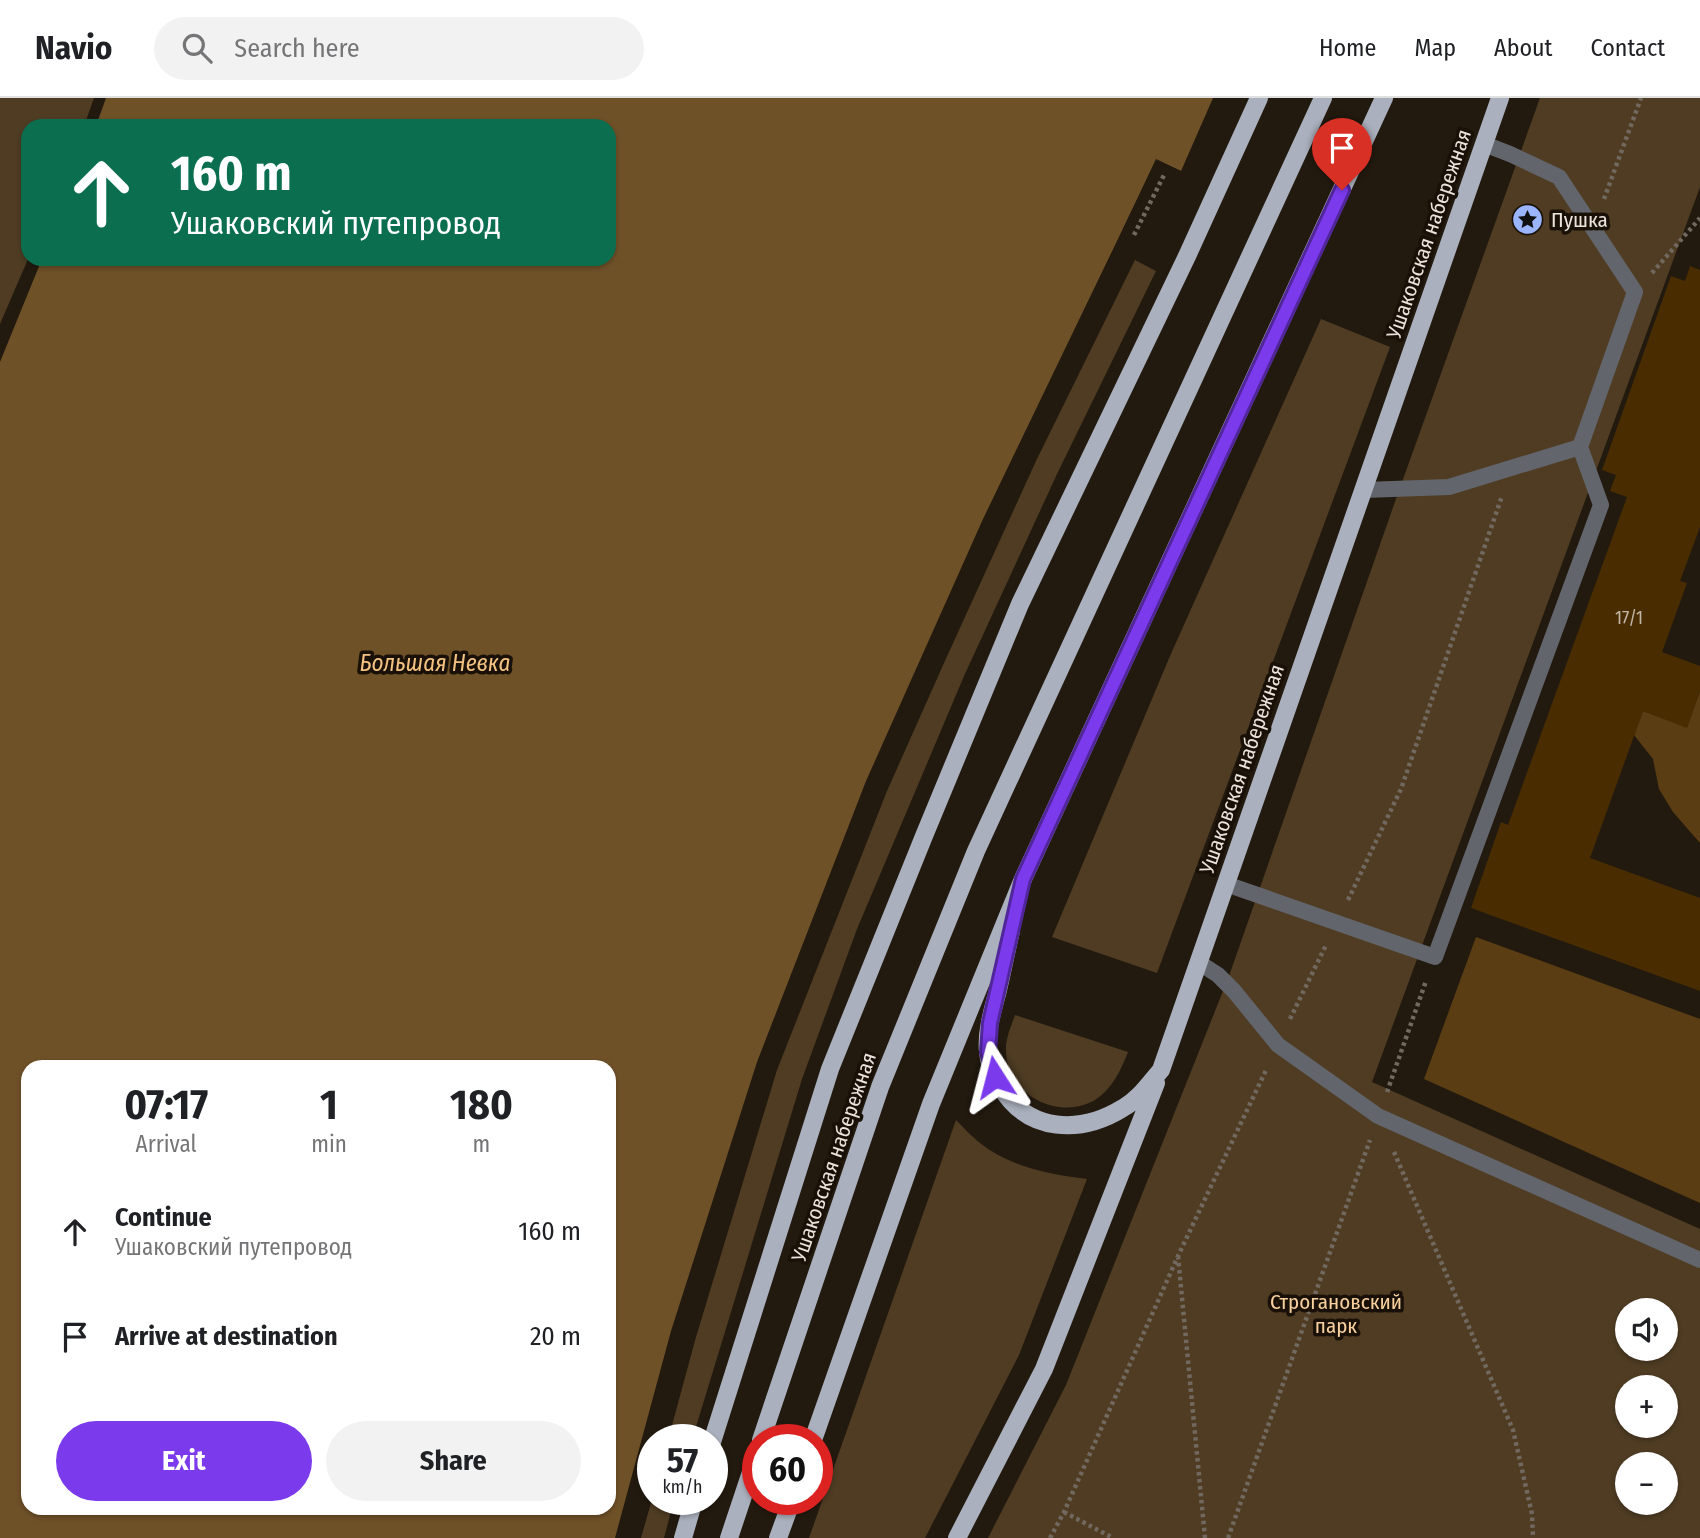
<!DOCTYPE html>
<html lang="en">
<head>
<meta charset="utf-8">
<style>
  body { margin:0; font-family:"Fira Sans Condensed",sans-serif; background:#f2f2f2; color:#202124; height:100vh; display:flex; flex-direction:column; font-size:26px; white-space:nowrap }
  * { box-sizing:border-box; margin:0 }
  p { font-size:23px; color:#757577 }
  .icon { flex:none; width:38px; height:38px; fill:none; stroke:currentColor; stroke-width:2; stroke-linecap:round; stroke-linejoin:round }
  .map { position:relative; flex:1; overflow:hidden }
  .panel { position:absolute; left:21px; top:962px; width:595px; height:455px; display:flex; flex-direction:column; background:#fff; border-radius:21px; box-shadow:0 2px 5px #0004 }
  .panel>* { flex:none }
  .hud { position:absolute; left:21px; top:21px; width:595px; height:147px; border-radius:21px; box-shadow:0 2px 5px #0004; background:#0b6e4f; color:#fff; overflow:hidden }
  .buttons { position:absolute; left:1615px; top:1200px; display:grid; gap:14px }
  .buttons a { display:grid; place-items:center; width:63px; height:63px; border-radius:50%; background:#fff; box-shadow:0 2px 5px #0004; font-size:35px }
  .speed { position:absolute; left:637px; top:1326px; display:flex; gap:14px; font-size:35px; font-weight:700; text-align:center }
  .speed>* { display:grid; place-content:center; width:91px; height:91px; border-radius:50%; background:#fff; box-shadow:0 2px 5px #0004; line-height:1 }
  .speed small { font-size:18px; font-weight:400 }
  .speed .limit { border:10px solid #d22; background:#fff; color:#111 }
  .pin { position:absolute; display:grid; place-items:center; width:60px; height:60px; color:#fff; margin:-72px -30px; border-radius:50% 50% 50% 0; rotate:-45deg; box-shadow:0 0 7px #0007 }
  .pin .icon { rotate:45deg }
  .me { position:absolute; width:77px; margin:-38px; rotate:351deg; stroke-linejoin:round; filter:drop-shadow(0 0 5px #0008) }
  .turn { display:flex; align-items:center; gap:24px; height:147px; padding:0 35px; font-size:32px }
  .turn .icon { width:91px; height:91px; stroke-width:2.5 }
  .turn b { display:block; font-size:49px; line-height:60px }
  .eta { display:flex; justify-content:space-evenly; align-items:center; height:119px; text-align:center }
  .eta b { font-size:42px; font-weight:700; line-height:49px }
  .primary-button { display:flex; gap:14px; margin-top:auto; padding:14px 35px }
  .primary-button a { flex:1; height:80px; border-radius:42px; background:#7c3aed; color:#fff; font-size:28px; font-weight:700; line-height:80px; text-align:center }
  .primary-button a+a { background:#f2f2f2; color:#202124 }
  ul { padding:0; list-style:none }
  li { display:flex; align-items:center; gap:21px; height:105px; padding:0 35px }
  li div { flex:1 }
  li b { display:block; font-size:26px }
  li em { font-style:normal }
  header { display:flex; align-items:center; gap:42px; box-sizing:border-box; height:98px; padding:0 35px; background:#fff; border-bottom:2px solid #e0e0e0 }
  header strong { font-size:33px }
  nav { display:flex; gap:38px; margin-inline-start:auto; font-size:24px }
  .search { width:490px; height:63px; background:#f2f2f2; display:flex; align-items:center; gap:18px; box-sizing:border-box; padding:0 24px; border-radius:38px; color:#757577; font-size:26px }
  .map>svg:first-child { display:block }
  .green { fill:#4f3c23; fill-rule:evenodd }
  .forest { fill:#5a3d13 }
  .water { fill:#6f5128; fill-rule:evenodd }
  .pier { fill:#231a0f }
  .building { fill:#492d00 }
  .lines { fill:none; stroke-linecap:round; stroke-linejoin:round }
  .path { stroke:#71695f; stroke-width:4.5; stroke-dasharray:3.5 3.5; stroke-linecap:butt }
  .service { stroke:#62656c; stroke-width:16 }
  .primary { stroke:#aab0bd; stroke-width:18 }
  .route-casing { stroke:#51269a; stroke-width:18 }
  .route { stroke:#7c3aed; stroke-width:12 }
  .labels { text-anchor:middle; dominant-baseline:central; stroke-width:7; stroke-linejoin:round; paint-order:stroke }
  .number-label { font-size:18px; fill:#c2b6a6 }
  .poi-label { font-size:21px; fill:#eae4dd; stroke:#191107; text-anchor:start }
  .street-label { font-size:21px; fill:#eae4dd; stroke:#191107 }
  .park-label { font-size:21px; fill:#f8d09e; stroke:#191107 }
  .water-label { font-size:23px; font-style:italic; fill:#f4c282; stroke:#191107 }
</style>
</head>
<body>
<header>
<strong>Navio</strong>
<div class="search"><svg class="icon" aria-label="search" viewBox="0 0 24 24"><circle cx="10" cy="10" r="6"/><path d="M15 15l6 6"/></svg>Search here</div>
<nav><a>Home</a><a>Map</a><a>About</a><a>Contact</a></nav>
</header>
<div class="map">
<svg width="1700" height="1440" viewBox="0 0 1700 1440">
  <rect width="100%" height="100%" fill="#231a0f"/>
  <path class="green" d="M0 0H94L84 28H28V161L0 226Z
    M1540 0H1700V89L1372 984 1700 1131V1440H988L1066 1287 1229 878 1397 398ZM1628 1213H1666V1251H1628ZM1628 1290H1666V1328H1628ZM1628 1367H1666V1405H1628Z
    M1135 162 1156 173 1057 376 964 578 857 831 802 981 692 1342H668L696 1239 777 972 887 693 944 565 1036 363Z
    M1321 221 1390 249 1157 875 1052 839 1170 558Z
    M1015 917 1128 954C1121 972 1112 991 1095 1002 1059 1023 1007 997 1006 954 1005 941 1011 929 1015 917Z
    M956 1022C964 1030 971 1038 980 1045 1010 1069 1049 1076 1087 1081L1019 1257 925 1440H809Z
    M653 1398V1402H674L664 1440H641Z"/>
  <path class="forest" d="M1700 593V745L1673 714 1659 691 1653 661 1634 637 1643 613 1687 629Z
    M1476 839 1700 921V1105L1424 981Z"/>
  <path class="water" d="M106 0H1213L1181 73 1156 62 983 421 866 683 757 964 671 1233 615 1440H0V264L42 161H609V28H96ZM28 970H609V1410H28Z"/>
  <path class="pier" d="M1156 61 1181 73 1179 76 1158 66 1126 133 1123 131Z"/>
  <path class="building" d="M1690 168 1700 172V429L1680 483 1687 485 1662 554 1700 568V593L1687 630 1643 613 1590 760 1700 800V893L1471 810 1501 724 1508 727 1627 399 1610 393 1616 377 1602 372 1671 178 1685 183Z"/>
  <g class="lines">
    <path class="path" d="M1604 101 1641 0
      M1134 137 1164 77
      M1652 175 1700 120
      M1348 802 1401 691 1502 398
      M1290 921 1326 847
      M1387 994 1426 883
      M1394 1054 1513 1332 1532 1416 1533 1440
      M1178 1158 1205 1440
      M1064 1414 1113 1440
      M1050 1440 1064 1414 1178 1158 1267 970
      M1228 1440 1370 1042"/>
    <path class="service" d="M1364 392 1449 389 1580 349 1635 194 1559 79 1510 56 1484 46
      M1226 786 1435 859 1601 407 1580 349
      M1198 864 1218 877 1234 893 1278 947 1378 1018 1700 1162"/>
    <path class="primary" d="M1011 833C1006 854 1002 875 997 896 992 914 986 935 988 954 989 966 995 979 1001 989 1028 1035 1081 1036 1123 1010 1139 1001 1149 986 1161 972L1500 0
      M761 1342 880 989 976 753 1323 0
      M813 1342 931 1006 1023 781 1384 0
      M712 1344 830 971 924 738 1020 506 1188 156 1259 0
      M683 1440 694 1402
      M729 1440 758 1353
      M778 1440 792 1402
      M957 1440 1044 1271 1156 985"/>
  </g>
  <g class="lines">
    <defs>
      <path id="route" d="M995 979 988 954 990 925 1023 781 1342 92"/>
    </defs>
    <use href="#route" class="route-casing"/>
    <use href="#route" class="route"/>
  </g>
  <defs>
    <symbol id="sight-disc" viewBox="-11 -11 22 22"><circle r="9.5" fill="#9ab5fd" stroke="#191107"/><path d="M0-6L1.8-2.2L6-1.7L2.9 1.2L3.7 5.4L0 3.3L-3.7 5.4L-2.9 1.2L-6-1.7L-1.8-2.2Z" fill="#111"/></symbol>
  </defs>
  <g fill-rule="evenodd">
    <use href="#sight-disc" x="1510" y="104" width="35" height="35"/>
  </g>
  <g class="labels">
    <g class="number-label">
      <text x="1629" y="520">17/1</text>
    </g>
    <g class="poi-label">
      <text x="1551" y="122">Пушка</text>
    </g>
    <g class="street-label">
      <text transform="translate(1429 136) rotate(-71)">Ушаковская набережная</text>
      <text transform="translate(1242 671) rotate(-71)">Ушаковская набережная</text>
      <text transform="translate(834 1059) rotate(-71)">Ушаковская набережная</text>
    </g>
    <g class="park-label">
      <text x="1336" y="1204">Строгановский<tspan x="1336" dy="24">парк</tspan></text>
    </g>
    <g class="water-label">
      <text x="435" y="565">Большая Невка</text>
    </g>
  </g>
</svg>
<div class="buttons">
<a><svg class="icon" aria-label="sound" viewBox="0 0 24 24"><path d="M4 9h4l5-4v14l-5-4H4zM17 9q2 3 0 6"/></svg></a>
<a>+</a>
<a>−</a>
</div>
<div class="speed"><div>57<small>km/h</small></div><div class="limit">60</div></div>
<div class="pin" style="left:1342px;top:92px;background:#d93025"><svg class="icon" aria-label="arrive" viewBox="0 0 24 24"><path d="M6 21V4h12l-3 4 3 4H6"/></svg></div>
<svg class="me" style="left:995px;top:979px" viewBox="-20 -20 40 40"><path d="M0-17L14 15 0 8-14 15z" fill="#7c3aed" stroke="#fff" stroke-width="4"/></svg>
<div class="hud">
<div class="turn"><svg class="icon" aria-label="ahead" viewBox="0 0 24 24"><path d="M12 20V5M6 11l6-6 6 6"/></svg><div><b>160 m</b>Ушаковский путепровод</div></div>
</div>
<section class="panel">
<div class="eta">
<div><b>07:17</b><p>Arrival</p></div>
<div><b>1</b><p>min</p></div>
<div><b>180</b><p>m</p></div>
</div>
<ul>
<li><svg class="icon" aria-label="ahead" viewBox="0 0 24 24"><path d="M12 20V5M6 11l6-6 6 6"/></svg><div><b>Continue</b><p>Ушаковский путепровод</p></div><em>160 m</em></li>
<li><svg class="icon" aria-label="arrive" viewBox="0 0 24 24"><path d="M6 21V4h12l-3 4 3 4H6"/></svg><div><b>Arrive at destination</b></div><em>20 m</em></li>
</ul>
<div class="primary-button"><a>Exit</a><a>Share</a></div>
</section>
</div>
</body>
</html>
